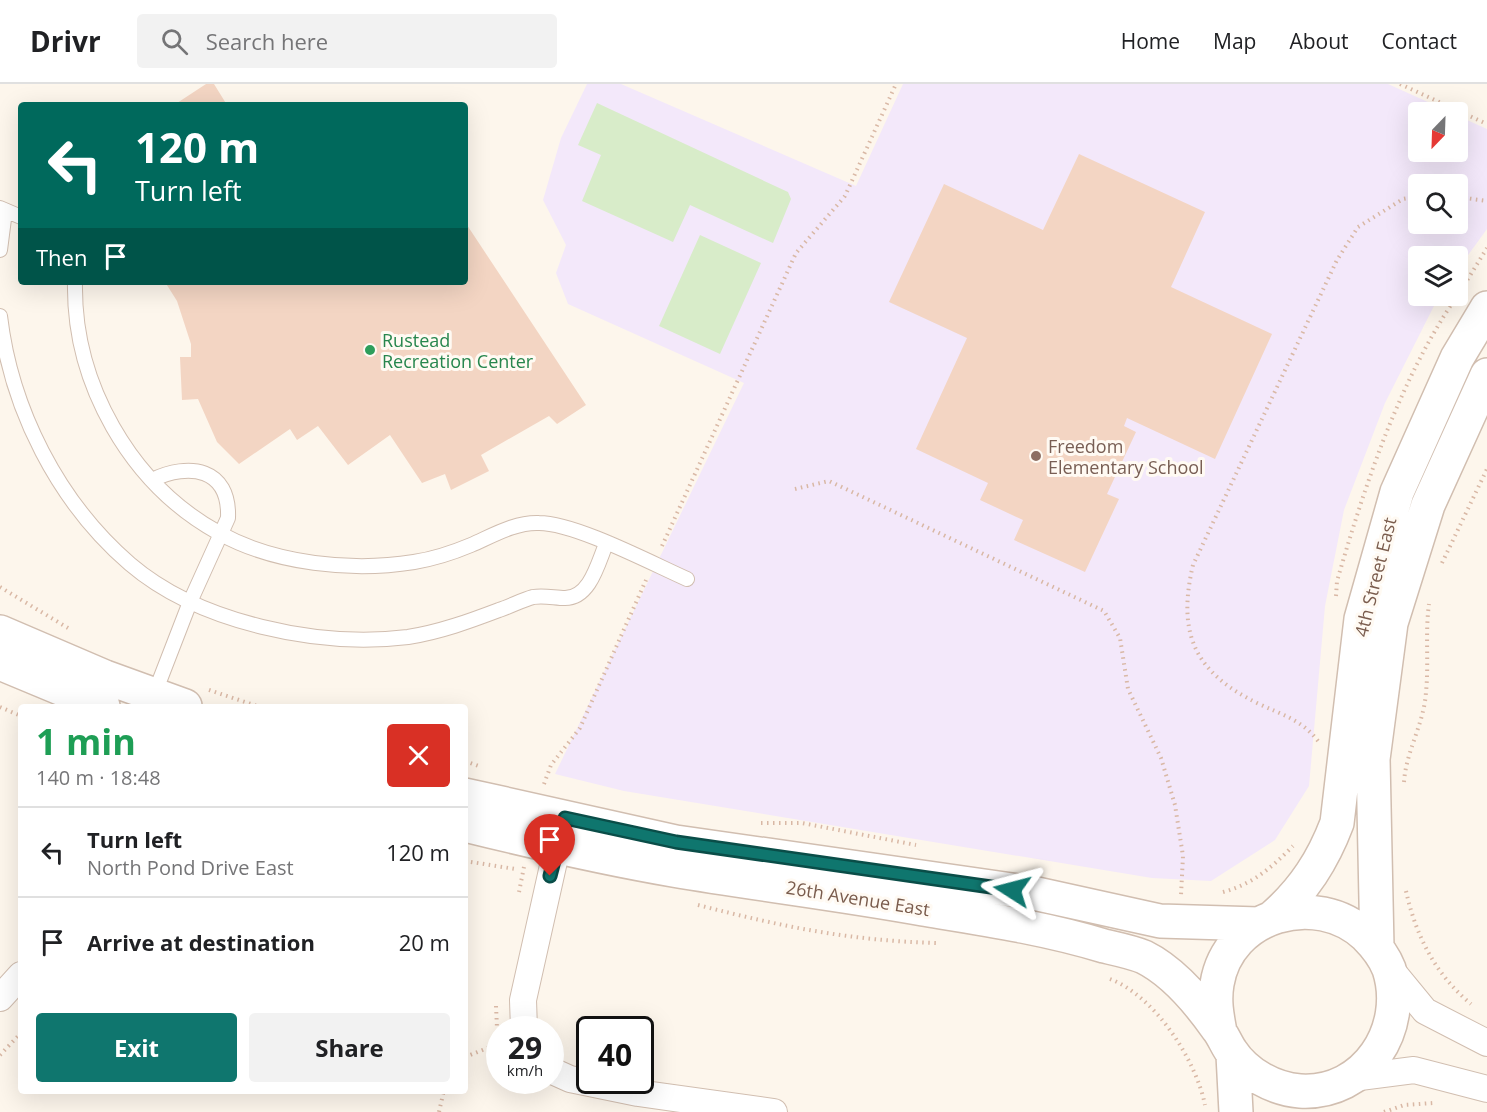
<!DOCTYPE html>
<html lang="en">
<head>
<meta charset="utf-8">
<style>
  body { margin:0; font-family:"Open Sans",sans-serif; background:#f2f2f2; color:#202124; height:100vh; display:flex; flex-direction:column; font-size:22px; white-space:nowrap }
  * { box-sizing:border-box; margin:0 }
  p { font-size:20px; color:#757577 }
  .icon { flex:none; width:33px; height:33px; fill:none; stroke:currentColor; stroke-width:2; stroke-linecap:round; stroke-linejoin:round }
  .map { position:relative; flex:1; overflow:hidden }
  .panel { position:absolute; left:18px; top:620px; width:450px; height:390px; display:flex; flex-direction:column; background:#fff; border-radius:6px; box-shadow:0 6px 24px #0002 }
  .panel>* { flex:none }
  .hud { position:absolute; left:18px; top:18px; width:450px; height:183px; border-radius:6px; box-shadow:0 6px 24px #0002; background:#00695c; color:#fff; overflow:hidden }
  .needle { width:39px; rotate:203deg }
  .buttons { position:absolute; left:1408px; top:18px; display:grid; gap:12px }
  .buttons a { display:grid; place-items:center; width:60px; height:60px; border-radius:6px; background:#fff; box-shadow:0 6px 24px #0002; font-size:30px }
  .speed { position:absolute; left:486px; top:932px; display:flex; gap:12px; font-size:30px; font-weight:700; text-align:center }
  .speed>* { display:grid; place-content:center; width:78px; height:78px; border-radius:50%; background:#fff; box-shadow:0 6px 24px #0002; line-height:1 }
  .speed small { font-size:15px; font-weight:400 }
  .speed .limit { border:3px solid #111; border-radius:9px; background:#fff; color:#111 }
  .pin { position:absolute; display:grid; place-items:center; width:51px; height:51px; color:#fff; margin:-62px -26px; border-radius:50% 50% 50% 0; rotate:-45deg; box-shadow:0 0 6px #0007 }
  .pin .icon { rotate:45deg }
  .me { position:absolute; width:66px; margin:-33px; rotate:279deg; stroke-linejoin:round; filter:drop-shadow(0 0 4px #0008) }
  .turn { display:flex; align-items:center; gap:21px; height:126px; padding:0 18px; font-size:27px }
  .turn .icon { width:78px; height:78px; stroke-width:2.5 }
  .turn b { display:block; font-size:42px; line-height:51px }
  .then { display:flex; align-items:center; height:57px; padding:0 18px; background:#0003; gap:12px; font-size:22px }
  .round { display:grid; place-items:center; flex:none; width:63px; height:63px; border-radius:6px; background:#f2f2f2 }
  .headline { display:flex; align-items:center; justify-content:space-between; height:102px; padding:0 18px }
  h1 { font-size:36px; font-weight:700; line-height:45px; color:#1e9e55 }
  .action { display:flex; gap:12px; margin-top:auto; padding:12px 18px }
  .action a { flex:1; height:69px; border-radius:6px; background:#0f766e; color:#fff; font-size:24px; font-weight:700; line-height:69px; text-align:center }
  .action a+a { background:#f2f2f2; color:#202124 }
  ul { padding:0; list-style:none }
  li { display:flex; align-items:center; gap:18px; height:90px; padding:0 18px; border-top:2px solid #e0e0e0 }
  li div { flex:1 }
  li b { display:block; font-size:22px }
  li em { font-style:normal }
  header { display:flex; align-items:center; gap:36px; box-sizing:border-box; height:84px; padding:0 30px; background:#fff; border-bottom:2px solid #e0e0e0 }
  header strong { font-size:28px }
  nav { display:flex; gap:33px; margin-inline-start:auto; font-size:21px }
  .search { width:420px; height:54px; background:#f2f2f2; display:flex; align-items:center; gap:15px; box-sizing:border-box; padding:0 21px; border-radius:6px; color:#757577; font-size:22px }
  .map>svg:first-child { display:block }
  .education { fill:#f3e8fa; fill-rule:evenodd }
  .green { fill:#d8ecc9 }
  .building { fill:#f3d5c3 }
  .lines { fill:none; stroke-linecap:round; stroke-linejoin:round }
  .service-casing { stroke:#d1beb0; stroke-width:16 }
  .minor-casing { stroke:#d1beb0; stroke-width:28 }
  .tertiary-casing { stroke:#d1beb0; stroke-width:36 }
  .path { stroke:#d9b8a5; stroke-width:4; stroke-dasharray:1.5 4.5; stroke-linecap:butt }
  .service { stroke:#fff; stroke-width:14 }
  .minor { stroke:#fff; stroke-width:26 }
  .tertiary { stroke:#fff; stroke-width:33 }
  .route-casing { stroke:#0a4d48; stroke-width:15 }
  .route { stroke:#0f766e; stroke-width:10 }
  .leisure-dot { fill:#2e9e5b; stroke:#fffaf3; stroke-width:2 }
  .education-dot { fill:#8d6e63; stroke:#fffaf3; stroke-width:2 }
  .labels { text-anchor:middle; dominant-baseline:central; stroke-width:6; stroke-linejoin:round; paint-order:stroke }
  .leisure-label { font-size:18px; fill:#27864d; stroke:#fffaf3; text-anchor:start }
  .education-label { font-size:18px; fill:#785e54; stroke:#fffaf3; text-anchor:start }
  .street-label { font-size:18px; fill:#7a5c4d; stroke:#fffaf3 }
</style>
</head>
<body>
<header>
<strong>Drivr</strong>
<div class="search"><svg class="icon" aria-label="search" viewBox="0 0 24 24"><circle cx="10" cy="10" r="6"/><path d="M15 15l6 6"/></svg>Search here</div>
<nav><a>Home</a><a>Map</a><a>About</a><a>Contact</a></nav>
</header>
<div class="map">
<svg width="1487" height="1028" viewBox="0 0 1487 1028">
  <rect width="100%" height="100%" fill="#fdf6ec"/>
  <path class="education" d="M587 0H621L856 102 903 0H1388L1450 28H1419V68H1458V32L1487 45V145L1458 185V172H1419V212H1439L1385 319 1344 426 1325 522 1309 702 1275 756 1211 797 1152 794 624 707 555 690 744 299 568 220 556 189 566 161 543 116 561 54ZM1419 100H1458V140H1419Z"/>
  <path class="green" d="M597 19 788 108 791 115 773 159 690 121 673 158 582 117 601 71 578 61Z
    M700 151 761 179 720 270 659 242Z"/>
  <path class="building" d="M206 0H214L227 21H174Z
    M1079 70 1205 128 1171 203 1272 250 1215 375 1127 334 1124 342 1136 348 1107 410 1119 415 1085 488 1014 456 1023 436 980 416 988 399 916 365 967 254 889 218 944 100 1043 146Z
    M465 138 586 321 557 340 549 332 481 371 489 387 451 406 445 390 422 399 390 351 348 381 318 342 297 356 290 345 239 380 217 358 198 315 182 316 180 273H191V260L177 217 165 198H465Z"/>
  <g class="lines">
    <defs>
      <path id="service" d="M0 124 21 133
        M0 166 5 127
        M75 198C73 299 130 400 219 449 275 480 352 488 414 478 433 475 452 469 471 461 492 452 515 438 539 439 575 439 651 479 687 495
        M0 232C11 325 58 418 130 480 199 539 319 564 408 553 440 548 470 537 499 526 511 522 522 516 533 513 544 511 555 514 565 514 590 514 598 479 606 460
        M152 396C189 378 230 384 228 434L190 518 154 611"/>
      <path id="minor" d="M1388 882 1425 927 1487 959
        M0 914 21 891
        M524 945 523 916 561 746
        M550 986 570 995 638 1009 774 1028
        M1352 994 1414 986 1487 1005"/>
      <path id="tertiary" d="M0 548 105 593 185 622
        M0 579 103 622
        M465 711 676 758 1033 809 1160 837 1259 840
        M465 741C534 758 603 774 673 786 756 800 840 810 923 825 984 835 1045 844 1104 862 1117 865 1132 868 1144 873 1174 888 1198 917 1217 944 1223 951 1226 960 1231 967 1246 990 1274 1005 1300 1007 1366 1011 1408 944 1389 885 1384 872 1376 862 1366 852 1316 805 1228 831 1217 900 1214 917 1217 932 1220 948
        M1273 833C1304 806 1323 776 1337 739L1361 535 1397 408 1457 274 1487 224
        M1377 863 1373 675 1391 539 1428 421 1487 291
        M1233 971 1236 1028"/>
    </defs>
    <use href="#service" class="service-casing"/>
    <use href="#minor" class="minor-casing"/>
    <use href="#tertiary" class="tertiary-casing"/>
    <path class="path" d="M1400 0 1487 40
      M1458 113 1487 117
      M1458 211 1487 164
      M795 405 829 397 1104 527 1120 554 1128 605 1161 674 1175 721 1183 772 1181 811
      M662 462 796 169 845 112 896 0
      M1442 479 1487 385
      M0 503 68 544
      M1336 512 1337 497C1366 398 1399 297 1457 212
      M209 606 257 622
      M0 623 21 632
      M1318 657C1301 635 1282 631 1257 619 1194 588 1177 549 1193 481L1337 176 1358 143 1403 115 1419 112
      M465 677 481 683
      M1404 698C1406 667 1424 640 1426 608 1429 579 1425 549 1429 520
      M544 700 551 681 580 644 646 496
      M761 739H802L916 761
      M465 777 515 785
      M1406 807C1416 852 1435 890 1471 920
      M519 808 524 783
      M1223 808C1253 800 1271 784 1293 762
      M698 821C784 843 851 857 939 859
      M1110 895C1155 912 1196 976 1205 1021
      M496 922 497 944
      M0 971 21 949
      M465 973 500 959
      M439 1028 444 1006
      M1384 1028 1404 1021 1434 1019"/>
    <use href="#service" class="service"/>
    <use href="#minor" class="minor"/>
    <use href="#tertiary" class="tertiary"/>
  </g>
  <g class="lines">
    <defs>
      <path id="route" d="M550 792 565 734 676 758 1012 806"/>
    </defs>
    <use href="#route" class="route-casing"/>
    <use href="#route" class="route"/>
  </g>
  <circle class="leisure-dot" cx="370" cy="266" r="6"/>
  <circle class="education-dot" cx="1036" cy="372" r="6"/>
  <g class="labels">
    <g class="leisure-label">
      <text x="382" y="256">Rustead<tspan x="382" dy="21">Recreation Center</tspan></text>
    </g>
    <g class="education-label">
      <text x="1048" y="362">Freedom<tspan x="1048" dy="21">Elementary School</tspan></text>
    </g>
    <g class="street-label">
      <text transform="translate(1375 493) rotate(-76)">4th Street East</text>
      <text transform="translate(858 814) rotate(9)">26th Avenue East</text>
    </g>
  </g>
</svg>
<div class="buttons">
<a><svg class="needle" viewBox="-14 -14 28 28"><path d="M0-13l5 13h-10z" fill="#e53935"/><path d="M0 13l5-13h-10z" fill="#757577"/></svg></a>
<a><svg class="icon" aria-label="search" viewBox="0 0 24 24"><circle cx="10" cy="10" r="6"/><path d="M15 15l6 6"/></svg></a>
<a><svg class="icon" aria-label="layers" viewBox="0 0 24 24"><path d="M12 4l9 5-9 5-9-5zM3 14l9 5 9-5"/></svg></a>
</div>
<div class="speed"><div>29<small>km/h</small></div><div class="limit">40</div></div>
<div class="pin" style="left:550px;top:792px;background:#d93025"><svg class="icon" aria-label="arrive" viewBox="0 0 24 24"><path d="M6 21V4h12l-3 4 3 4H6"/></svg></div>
<svg class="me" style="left:1012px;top:806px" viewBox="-20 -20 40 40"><path d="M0-17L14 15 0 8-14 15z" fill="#0f766e" stroke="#fff" stroke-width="4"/></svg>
<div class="hud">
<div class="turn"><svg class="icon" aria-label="left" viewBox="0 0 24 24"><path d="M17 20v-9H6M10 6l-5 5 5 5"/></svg><div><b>120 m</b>Turn left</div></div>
<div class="then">Then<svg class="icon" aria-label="arrive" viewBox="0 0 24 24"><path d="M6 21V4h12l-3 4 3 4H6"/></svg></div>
</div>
<section class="panel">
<div class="headline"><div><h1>1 min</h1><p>140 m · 18:48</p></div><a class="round" style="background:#d93025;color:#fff"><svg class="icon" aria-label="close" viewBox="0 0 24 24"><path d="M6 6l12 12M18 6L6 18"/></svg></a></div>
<ul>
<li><svg class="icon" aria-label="left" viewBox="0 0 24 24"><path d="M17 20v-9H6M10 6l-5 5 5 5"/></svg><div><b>Turn left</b><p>North Pond Drive East</p></div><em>120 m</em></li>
<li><svg class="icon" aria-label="arrive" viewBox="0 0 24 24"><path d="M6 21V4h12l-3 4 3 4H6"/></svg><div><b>Arrive at destination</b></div><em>20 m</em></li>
</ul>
<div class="action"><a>Exit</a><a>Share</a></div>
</section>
</div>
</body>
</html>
